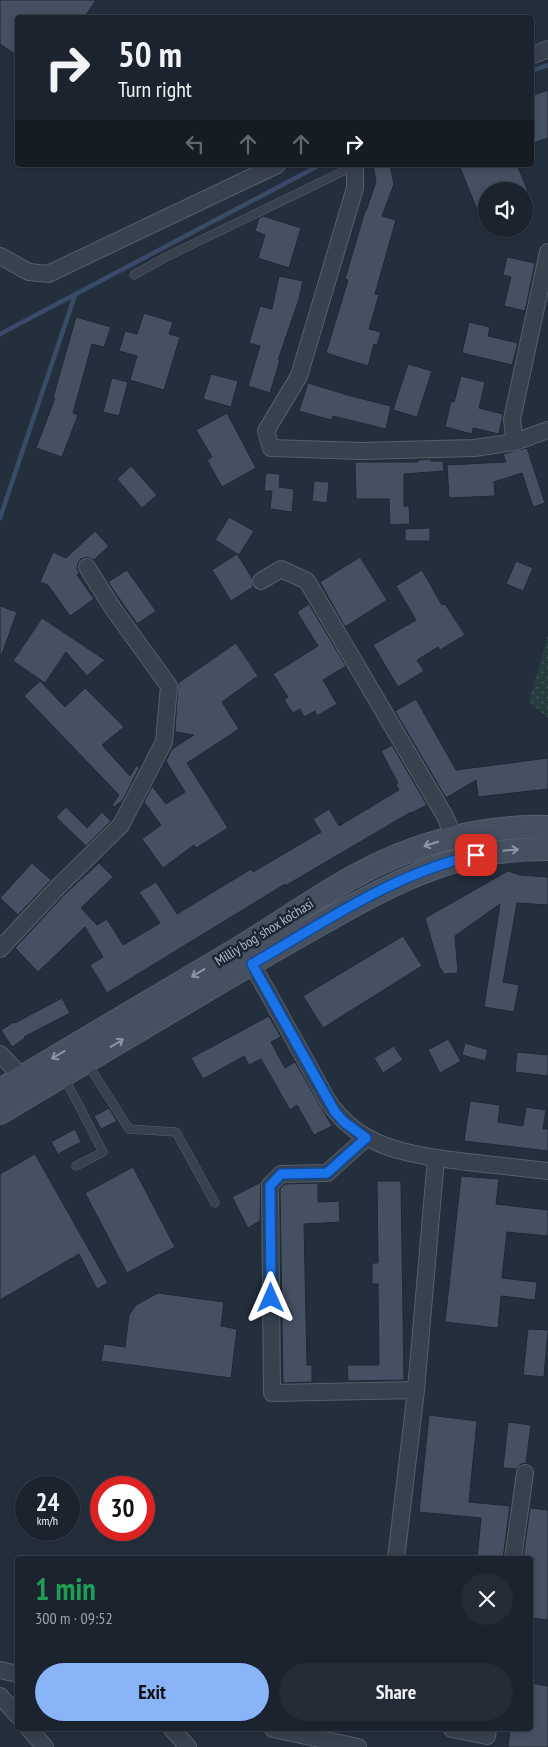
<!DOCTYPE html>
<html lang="en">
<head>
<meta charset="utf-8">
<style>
  body { margin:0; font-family:"PT Sans Narrow",sans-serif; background:#242b36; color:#f1f3f6; height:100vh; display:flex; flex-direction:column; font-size:19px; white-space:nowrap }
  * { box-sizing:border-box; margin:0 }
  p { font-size:16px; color:#a0a4aa }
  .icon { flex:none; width:28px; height:28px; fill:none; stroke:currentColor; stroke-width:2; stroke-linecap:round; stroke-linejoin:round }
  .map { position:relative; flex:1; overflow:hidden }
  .sheet { position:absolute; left:15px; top:1556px; width:518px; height:175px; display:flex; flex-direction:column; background:#1b232e; border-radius:5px; box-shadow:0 2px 8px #0003,0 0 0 1px #39404a }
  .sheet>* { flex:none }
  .hud { position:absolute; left:15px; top:15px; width:519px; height:152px; border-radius:5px; box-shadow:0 2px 8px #0003,0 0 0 1px #39404a; background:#1b232e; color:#f1f3f6; overflow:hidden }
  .buttons { position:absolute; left:478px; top:182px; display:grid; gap:10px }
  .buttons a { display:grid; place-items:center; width:55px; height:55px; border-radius:50%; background:#1b232e; box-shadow:0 2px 8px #0003,0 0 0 1px #39404a; font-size:25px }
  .speed { position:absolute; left:15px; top:1476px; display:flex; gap:10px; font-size:25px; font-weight:700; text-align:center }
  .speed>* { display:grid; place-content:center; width:65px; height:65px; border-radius:50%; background:#1b232e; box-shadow:0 2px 8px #0003,0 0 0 1px #39404a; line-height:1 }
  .speed small { font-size:12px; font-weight:400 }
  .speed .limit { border:8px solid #d22; background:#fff; color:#111 }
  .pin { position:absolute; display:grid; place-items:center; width:42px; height:42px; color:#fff; margin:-21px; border-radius:10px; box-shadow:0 2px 8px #0006 }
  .me { position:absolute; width:55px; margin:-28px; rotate:0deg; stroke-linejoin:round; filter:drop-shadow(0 0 4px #0008) }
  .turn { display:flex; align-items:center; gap:18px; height:105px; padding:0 20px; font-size:22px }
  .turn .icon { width:65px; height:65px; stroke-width:2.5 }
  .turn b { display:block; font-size:35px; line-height:42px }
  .lanes { display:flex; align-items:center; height:48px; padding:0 20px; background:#0003; justify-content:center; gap:25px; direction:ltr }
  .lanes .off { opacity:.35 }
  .round { display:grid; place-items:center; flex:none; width:52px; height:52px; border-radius:26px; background:#242b36 }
  .headline { display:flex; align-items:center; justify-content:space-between; height:85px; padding:0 20px }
  h1 { font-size:30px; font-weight:700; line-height:38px; color:#1e9e55 }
  .action { display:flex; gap:10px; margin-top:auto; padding:10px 20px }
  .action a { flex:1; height:58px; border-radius:30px; background:#8ab4f8; color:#111; font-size:20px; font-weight:700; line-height:58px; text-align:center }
  .action a+a { background:#242b36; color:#f1f3f6 }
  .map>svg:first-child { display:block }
  .green { fill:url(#green-dots) }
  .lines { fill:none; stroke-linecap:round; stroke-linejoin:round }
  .stream { stroke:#394c67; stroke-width:4.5 }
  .building { fill:#455162; stroke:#1f2835 }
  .lane-casing { stroke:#565f6c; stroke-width:9 }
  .street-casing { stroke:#565f6c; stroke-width:18 }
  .secondary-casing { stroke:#565f6c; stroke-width:24 }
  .lane { stroke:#38414e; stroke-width:8 }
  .street { stroke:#38414e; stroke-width:16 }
  .secondary { stroke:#465061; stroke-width:22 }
  .oneway { stroke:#8e96a5 }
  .route-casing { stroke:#114b97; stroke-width:12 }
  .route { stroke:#1a73e8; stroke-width:9 }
  .labels { text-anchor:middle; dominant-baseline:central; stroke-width:5; stroke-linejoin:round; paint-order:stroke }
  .street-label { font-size:14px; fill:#b4bcc9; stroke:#1d2633 }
</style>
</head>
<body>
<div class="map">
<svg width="548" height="1747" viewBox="0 0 548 1747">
  <defs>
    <pattern id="green-dots" width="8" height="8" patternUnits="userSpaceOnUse" patternTransform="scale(1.25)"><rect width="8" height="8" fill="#263c3f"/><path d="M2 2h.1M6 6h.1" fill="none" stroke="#435659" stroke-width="1.8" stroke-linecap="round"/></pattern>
  </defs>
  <rect width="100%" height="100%" fill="#242f3e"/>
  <path class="green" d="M548 636V718L529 702Z"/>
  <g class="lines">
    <path class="stream" d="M531 71 548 65
      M0 334 320 165
      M0 518 75 295"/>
  </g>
  <path class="building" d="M0 0H96L84 18H18V56L0 44Z
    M548 90V138L531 144V96Z
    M373 165H390L394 184 382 216 396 220 375 294 379 295 369 329 381 332 377 345 374 344 368 366 326 353 348 280 345 279 365 211H366L376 182Z
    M459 165H517L528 191H486V232Z
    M263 216 301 228 289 268 258 258 265 235 255 231 259 218Z
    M507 257 535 263 525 311 504 306 511 277 503 275Z
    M279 276 303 281 299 299 278 360H280L270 393 248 386 260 346 249 343 260 306 272 309Z
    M144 313 173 322 169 334 180 337 164 390 130 380 137 356 119 351 125 331 137 334Z
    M76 317 111 327 104 347 92 344 73 413 78 415 62 457 36 448 55 398H53Z
    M469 322 490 327 488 336 518 343 512 365 462 353Z
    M408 364 432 371 417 417 393 410Z
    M211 374 238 381 231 407 203 399Z
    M461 376 485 382 479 408 503 414 499 434 473 428 472 434 445 427 451 401 454 402Z
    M112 378 128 382 119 416 103 412Z
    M308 383 351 396 391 406 386 429 333 416 331 420 299 411Z
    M227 413 256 468 222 487 207 460 212 457 196 430Z
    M527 448 545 503 533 507 522 473 494 482 495 496 449 498 447 465 506 462 503 454Z
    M430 459 431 461H443L444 471 404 474V506H409L410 524 390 525 389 499H356L355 462H418V460Z
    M131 466 157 495 142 508 117 479Z
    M266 473 280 474 279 487 294 489 292 512 270 509 272 491H264Z
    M314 481 329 482 327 503 312 501Z
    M229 517 254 531 239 555 215 540Z
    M430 528V541H405V529Z
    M95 531 109 546 94 560 87 557 81 559 78 563 77 568 79 573 77 575 94 599 70 616 48 585 40 582 53 552 66 558Z
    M237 554 252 578 253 587 231 601 212 570Z
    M360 557 387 600 345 627 320 582Z
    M516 561 533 568 523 591 506 584Z
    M127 570 156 611 137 624 108 582Z
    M422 570 442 605 445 604 465 635 440 650 438 647 417 660 424 671 398 687 373 645 416 620 396 586Z
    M309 604 346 666 323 680 337 704 317 716 315 711 304 717 300 709 293 713 284 700 288 697 273 674 318 646 297 612Z
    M0 606 17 612 2 654H0Z
    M42 618 105 660 87 676 66 652 45 683 13 661Z
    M236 643 258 676 222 702 239 729 187 763 228 828 196 848 194 845 163 868 142 839 161 825 144 802 152 786 166 804 185 792 166 761 172 749 194 735 175 732 178 683Z
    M40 681 65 707 85 688 124 727 102 745 130 776 137 765 139 768 123 800 114 807 112 805 119 795 24 696Z
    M416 699 456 770 548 758V789L478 797 476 780 446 798 395 711Z
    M392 745 427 805 411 813V812L285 886V884L107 993 90 965 103 957 85 927 38 972 15 948 65 894 99 863 113 877 81 908 97 925 107 919 123 945 160 923 139 892 156 882 177 914 251 869 253 872 321 832 313 819 329 809 339 826 399 790 396 784 398 783 381 751Z
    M66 807 87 828 102 812 111 821 86 846 56 817Z
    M32 863 51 880 18 915 0 898Z
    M508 871 520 875 548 877V905L517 903 503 982 519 985 514 1012 484 1007 500 904 455 936 458 973 444 974 439 966 425 918Z
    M403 936 422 966 323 1028 303 996Z
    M62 998 70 1013 24 1037 25 1038 12 1047 1 1030 14 1022 15 1023Z
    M269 1016 281 1037 271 1042 285 1068 295 1062 332 1126 314 1135 297 1105 290 1110 261 1059 249 1065 244 1056 203 1079 191 1058Z
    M448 1039 461 1061 440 1073 428 1050Z
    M465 1043 488 1050 485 1061 462 1055Z
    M394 1046 403 1060 383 1073 374 1058Z
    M517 1052 548 1055V1076L515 1072Z
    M470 1101 500 1105 498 1122 523 1126 526 1107 546 1110 543 1129H548V1151L464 1141Z
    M109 1108 117 1121 101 1129 94 1116Z
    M75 1129 81 1142 58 1154 51 1142Z
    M35 1154 108 1283 97 1289 79 1254 0 1300V1174Z
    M133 1167 175 1247 127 1273 85 1193Z
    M461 1176 499 1179 496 1204 548 1210V1236L507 1232 502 1278 537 1282 535 1300 501 1296 498 1328 445 1322Z
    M377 1181H401L404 1380 348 1381 347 1365H379L378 1284H372V1263H378Z
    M261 1182 260 1221 248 1228 232 1197Z
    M318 1183V1202L339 1201 340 1222 304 1224 307 1365H312V1382L283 1383 280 1189 285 1184Z
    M158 1293 224 1302 221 1326 237 1329 231 1378 101 1361 104 1344 125 1347 129 1315 136 1305Z
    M528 1329 548 1330 544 1377 523 1375Z
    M429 1415 477 1421 469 1502 510 1506 503 1559H477L481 1518 419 1512Z
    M508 1422 531 1425 526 1463 521 1464 516 1469 503 1468Z
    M530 1508 548 1510V1620L530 1618 534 1559H523Z
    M530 1683 548 1686V1747H508L510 1729H530Z"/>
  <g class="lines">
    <defs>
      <path id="lane" d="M134 275 164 258 354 166
        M87 1063 129 1129 176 1132 215 1203
        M64 1077 103 1152 76 1166"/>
      <path id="street" d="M531 56 548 49
        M355 166V188L299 376 266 431 271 448 361 451 474 448 515 442 548 430
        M0 256 29 272 48 274 277 165
        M515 442 512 419 548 252
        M261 581 281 569 307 581 445 816 454 837
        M0 949 58 887 121 825 164 742 169 686 114 610 87 567
        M252 964 328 1101C360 1150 413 1155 467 1162 494 1165 521 1168 548 1171
        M0 1054 22 1077
        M366 1138 327 1173 281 1174 270 1185 272 1393 416 1390
        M396 1559 416 1390 436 1158
        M513 1559 525 1473
        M0 1670 18 1674
        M0 1696 18 1716
        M29 1729 45 1747
        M172 1729 188 1747
        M273 1729 358 1747
        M452 1729 487 1736 488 1729"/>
      <path id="secondary" d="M0 1090C78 1043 156 997 234 951 274 927 312 900 353 877 412 844 480 825 548 827
        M0 1113C76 1068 151 1023 227 978 258 960 288 942 319 925 394 881 459 848 548 849"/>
    </defs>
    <use href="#lane" class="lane-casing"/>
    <use href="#street" class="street-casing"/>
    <use href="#secondary" class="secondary-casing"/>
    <use href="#lane" class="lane"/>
    <use href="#street" class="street"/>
    <use href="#secondary" class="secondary"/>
  </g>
  <defs><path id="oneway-shaft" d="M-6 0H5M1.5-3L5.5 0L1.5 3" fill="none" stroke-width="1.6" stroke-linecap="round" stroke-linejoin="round" transform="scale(1.25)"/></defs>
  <g class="oneway">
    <use href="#oneway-shaft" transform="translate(431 844) rotate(163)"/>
    <use href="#oneway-shaft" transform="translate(511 850) rotate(-5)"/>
    <use href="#oneway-shaft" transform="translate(198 973) rotate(149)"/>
    <use href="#oneway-shaft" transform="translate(117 1043) rotate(-31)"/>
    <use href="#oneway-shaft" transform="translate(58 1055) rotate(149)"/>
  </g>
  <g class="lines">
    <defs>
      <path id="route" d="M271 1298 270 1186 281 1174 327 1173 366 1138 344 1122 335 1112 252 964C323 923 394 873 476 855"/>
    </defs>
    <use href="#route" class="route-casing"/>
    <use href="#route" class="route"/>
  </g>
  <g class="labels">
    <g class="street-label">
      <text transform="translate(264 932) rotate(-32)">Milliy bog‘ shox ko‘chasi</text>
    </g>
  </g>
</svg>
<div class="buttons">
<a><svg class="icon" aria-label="sound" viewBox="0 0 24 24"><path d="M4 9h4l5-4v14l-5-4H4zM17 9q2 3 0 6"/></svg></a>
</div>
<div class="speed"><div>24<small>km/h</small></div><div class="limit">30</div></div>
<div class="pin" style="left:476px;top:855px;background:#d93025"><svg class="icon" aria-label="arrive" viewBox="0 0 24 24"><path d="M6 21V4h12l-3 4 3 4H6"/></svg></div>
<svg class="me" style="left:271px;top:1298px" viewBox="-20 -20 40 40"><path d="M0-17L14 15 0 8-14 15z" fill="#1a73e8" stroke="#fff" stroke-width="4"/></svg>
<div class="hud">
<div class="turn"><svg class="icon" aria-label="right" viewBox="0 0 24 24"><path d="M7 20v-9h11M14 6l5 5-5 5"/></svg><div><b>50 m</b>Turn right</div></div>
<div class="lanes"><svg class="icon off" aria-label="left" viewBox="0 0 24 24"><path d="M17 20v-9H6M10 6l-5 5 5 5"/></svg><svg class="icon off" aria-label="ahead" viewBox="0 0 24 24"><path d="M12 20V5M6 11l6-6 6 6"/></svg><svg class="icon off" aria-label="ahead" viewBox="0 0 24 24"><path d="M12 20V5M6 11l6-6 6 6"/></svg><svg class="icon" aria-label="right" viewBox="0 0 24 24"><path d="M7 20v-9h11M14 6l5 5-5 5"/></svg></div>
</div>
<section class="sheet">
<div class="headline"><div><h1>1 min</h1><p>300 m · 09:52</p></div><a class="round"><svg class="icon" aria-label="close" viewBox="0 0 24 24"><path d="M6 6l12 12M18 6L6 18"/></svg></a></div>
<div class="action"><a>Exit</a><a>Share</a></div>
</section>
</div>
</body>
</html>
